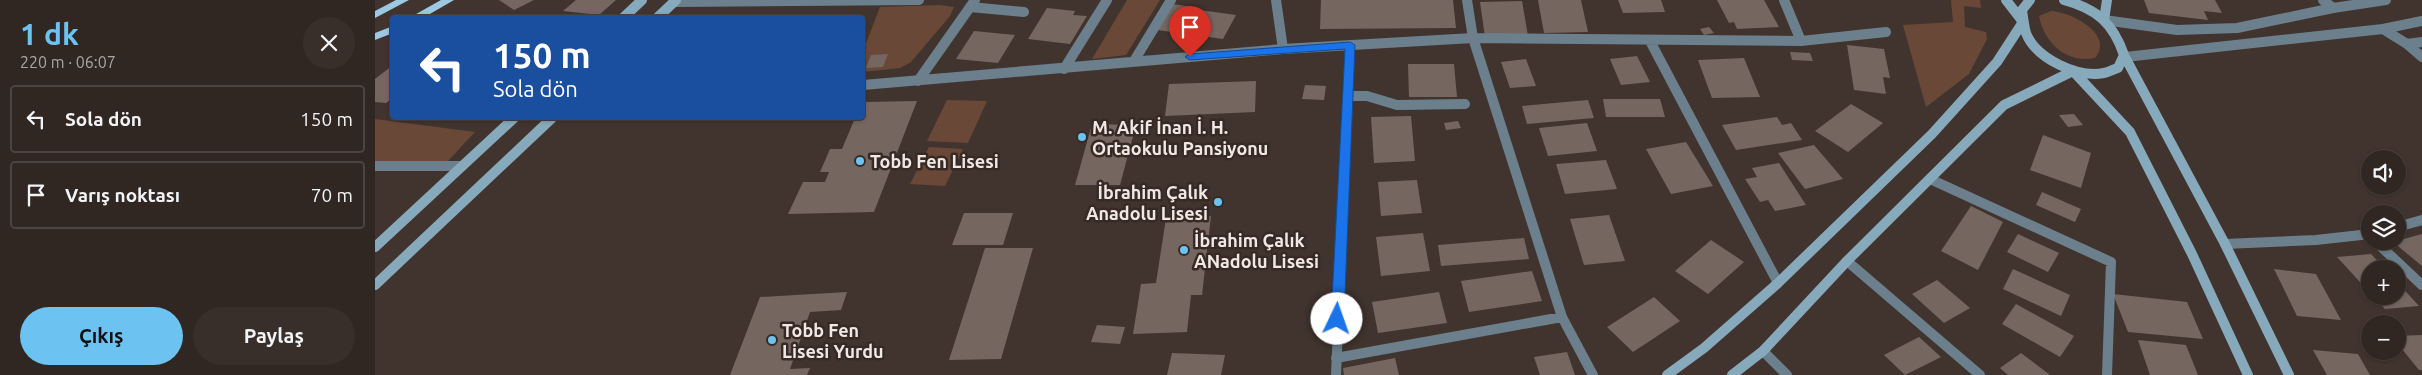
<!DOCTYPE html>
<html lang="tr">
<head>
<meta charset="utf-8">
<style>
  body { margin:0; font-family:Ubuntu,sans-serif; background:#392f2a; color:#f1f3f6; height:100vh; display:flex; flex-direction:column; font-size:19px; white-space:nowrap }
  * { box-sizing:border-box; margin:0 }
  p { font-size:16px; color:#a8a5a5 }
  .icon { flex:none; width:28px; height:28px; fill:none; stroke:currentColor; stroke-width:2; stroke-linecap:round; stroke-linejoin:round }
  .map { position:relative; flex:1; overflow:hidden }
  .drawer { display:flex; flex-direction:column; background:#312722; width:375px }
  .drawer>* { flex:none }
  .hud { position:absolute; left:15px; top:15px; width:475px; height:105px; border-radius:5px; box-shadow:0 1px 4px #0004,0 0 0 1px #4c4440; background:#1a4fa0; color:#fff; overflow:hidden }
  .controls { position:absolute; left:1986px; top:150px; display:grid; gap:10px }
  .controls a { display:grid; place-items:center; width:45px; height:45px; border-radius:50%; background:#312722; box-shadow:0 1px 4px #0004,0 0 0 1px #4c4440; font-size:25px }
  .pin { position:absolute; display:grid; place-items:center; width:42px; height:42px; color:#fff; margin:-51px -21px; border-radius:50% 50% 50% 0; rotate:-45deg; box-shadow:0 0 5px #0007 }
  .pin .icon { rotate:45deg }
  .me { position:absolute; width:55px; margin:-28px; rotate:3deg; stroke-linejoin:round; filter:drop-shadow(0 0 4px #0008) }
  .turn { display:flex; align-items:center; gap:18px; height:105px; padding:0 20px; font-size:22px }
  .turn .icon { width:65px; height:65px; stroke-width:2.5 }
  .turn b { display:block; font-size:35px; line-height:42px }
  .round { display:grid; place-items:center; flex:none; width:52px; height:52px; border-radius:26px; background:#392f2a }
  .overview { display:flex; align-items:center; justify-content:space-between; height:85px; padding:0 20px }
  h1 { font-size:30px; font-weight:600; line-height:38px; color:#6cc3f2 }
  .action { display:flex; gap:10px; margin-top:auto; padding:10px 20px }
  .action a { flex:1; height:58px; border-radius:30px; background:#6cc3f2; color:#111; font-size:20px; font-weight:600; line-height:58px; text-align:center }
  .action a+a { background:#392f2a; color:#f1f3f6 }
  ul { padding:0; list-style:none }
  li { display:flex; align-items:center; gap:15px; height:68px; margin:0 10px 8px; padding:0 10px; border:2px solid #4c4440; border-radius:5px }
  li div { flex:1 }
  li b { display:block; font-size:19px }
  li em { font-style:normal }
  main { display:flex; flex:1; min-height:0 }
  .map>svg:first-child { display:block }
  .green { fill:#694838 }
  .building { fill:#756660 }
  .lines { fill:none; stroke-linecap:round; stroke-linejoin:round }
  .service { stroke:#6b808c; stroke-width:10 }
  .minor { stroke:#6b808c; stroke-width:10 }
  .tertiary { stroke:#6b808c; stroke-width:10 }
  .secondary { stroke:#87a9bc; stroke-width:10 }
  .primary { fill:#9dc8e1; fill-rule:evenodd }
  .route { fill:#1a73e8; stroke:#114b97 }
  .poi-dot { fill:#6cc3f2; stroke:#372a24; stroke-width:2 }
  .labels { text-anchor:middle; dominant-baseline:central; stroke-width:5; stroke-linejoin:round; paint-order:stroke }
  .poi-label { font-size:18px; font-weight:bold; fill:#f1e8e4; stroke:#372a24; text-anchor:start }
</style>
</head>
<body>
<main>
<section class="drawer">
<div class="overview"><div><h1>1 dk</h1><p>220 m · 06:07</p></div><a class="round"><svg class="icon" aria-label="close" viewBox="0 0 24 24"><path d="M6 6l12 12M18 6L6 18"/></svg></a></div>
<ul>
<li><svg class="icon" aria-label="left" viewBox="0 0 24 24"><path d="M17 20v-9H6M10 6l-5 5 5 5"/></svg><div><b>Sola dön</b></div><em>150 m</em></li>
<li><svg class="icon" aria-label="arrive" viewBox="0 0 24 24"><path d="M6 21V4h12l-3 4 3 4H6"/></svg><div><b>Varış noktası</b></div><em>70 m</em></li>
</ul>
<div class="action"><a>Çıkış</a><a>Paylaş</a></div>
</section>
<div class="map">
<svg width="2047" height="375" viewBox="0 0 2047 375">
  <rect width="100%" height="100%" fill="#41342e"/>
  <path class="green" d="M752 0H785L751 55 717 59Z
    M1576 0H1605L1606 8 1589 6 1590 27 1611 32 1612 39 1594 74 1551 107 1528 25 1578 22Z
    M565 5 579 7 575 16 536 62 525 68 488 72V51L505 7Z
    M1676 11C1696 12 1740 34 1720 58 1692 64 1669 43 1664 16Z
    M572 100 612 101 593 143 552 141Z
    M0 119 100 132 72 162 0 161Z
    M554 147 588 149 570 186 535 184Z"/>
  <path class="building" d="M124 0H159L139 10Z
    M201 0H241L224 15 188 11Z
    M946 0H1078L1081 28 945 29Z
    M1163 0H1206L1213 32 1169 33Z
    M1243 0H1286L1290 12 1248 13Z
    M1342 0H1389L1404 27 1362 29 1359 22 1354 23Z
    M1769 0H1840L1847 13 1829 11 1833 20 1774 13Z
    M1147 1 1153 36 1110 37 1105 2Z
    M790 3 818 7 817 9 861 15 848 39 775 29Z
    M672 8 700 11 698 15 712 16 695 44 653 39Z
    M1334 27 1339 33 1329 35 1325 29Z
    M599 31 640 35 623 63 581 59Z
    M1472 45 1509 49 1515 78 1508 77 1511 94 1479 90Z
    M1415 52 1435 53 1438 61 1417 60Z
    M513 54 508 67 491 68 496 55Z
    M1262 56 1275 82 1246 85 1235 59Z
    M1369 58 1385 97 1337 98 1323 60Z
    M1151 59 1161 86 1135 88 1126 62Z
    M1033 64H1079L1082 97H1034Z
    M18 65V98L11 103 0 102V79Z
    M881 81 880 112 790 116 794 84Z
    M930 85 951 86 949 100 927 99Z
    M1228 99H1285L1290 117H1231Z
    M1213 100 1219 118 1152 124 1147 106Z
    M542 101 499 212 413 214 428 182H450L454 172H445L455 149H467L480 118H488V102Z
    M1476 104 1508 123 1473 152 1440 131Z
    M1699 114 1708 125 1693 127 1684 115Z
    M1036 116 1040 161 999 163 996 117Z
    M1402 117 1407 125 1416 123 1427 140 1361 150 1347 125Z
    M1083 121 1086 128 1071 130 1069 123Z
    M1212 123 1222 151 1173 156 1164 128Z
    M717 124 761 125 745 185H700Z
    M1668 135 1716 153 1706 188 1655 170Z
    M1311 142 1338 186 1296 194 1271 149Z
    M1439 145 1468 179 1430 189 1403 153Z
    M1231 160 1242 189 1190 194 1181 164Z
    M1404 163 1431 205 1400 211 1393 200 1385 202 1370 179 1382 177 1377 168Z
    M1042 180 1047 213 1006 216 1003 182Z
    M1667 192 1706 209 1700 222 1661 205Z
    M1596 206 1628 222 1603 270 1566 251Z
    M589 213H638L628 245H577Z
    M1234 215 1250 261 1209 265 1195 219Z
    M836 216 827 295H816L812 332 758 334 766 284 781 283 791 218Z
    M1048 233 1055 271 1006 276 1001 237Z
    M1643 234 1684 253 1673 272 1632 252Z
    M2047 234V266L2018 242Z
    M1149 238 1154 259 1066 266 1063 245Z
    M1336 240 1369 262 1333 294 1300 271Z
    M610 248H658L626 359 574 360Z
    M1996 254 2010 269H1995V293L1962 257Z
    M1638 269 1695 295 1686 316 1628 289Z
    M1899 269 1941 274 1966 320 1922 316Z
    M1157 271 1167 301 1094 312 1086 281Z
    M1562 280 1595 308 1569 323 1537 294Z
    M2022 282 2044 306 2010 309 1998 296H2022Z
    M472 292 466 310 435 312 415 369 435 368 432 375H355L385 297Z
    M1064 292 1072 323 1003 333 997 302Z
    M1738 294 1812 302 1828 339 1753 332Z
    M1279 297 1305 321 1258 352 1232 327Z
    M1641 304 1699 336 1685 357 1627 324Z
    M722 325 750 327 745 344 716 342Z
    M2047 335V370H2044L2022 343V336Z
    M1544 337 1566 357 1530 375 1509 355Z
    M1763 340 1811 345 1823 375H1775Z
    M1938 350 1983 354 1995 375H1952Z
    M1192 352 1200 375H1165L1159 357Z
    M797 353 850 355 846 375H792Z
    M1646 353 1675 375H1633L1625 368Z
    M1020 358 1024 375H969L968 368Z"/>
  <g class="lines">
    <path class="service" d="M595 7 649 12
      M973 96H992L1022 105 1090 104"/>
    <path class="minor" d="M901 0 908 49
      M1092 0 1098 38 1187 317 1218 375
      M1409 0 1426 41
      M1948 0 1958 8
      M299 2 544 0
      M2008 29 2032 44 2047 57
      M1275 41 1403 283
      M2032 44 2047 42
      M759 61 796 0
      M689 69 732 0
      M543 81 600 0
      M488 85 908 49 1098 38 1426 41 1511 32
      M0 166H87
      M1555 179 1736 262 1732 375
      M2022 227 2047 220
      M2000 241 2047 285
      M1850 244 1941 240 1995 234
      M1472 261 1605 375
      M1388 351 1412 375
      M961 358 1187 317
      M961 375 975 45"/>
    <path class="tertiary" d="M1729 20 1802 30 1862 28 1958 8 2011 0
      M1750 57 2008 29 2047 21"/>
    <path class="secondary" d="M1655 0 1647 10C1648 17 1649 26 1651 33 1661 59 1703 78 1729 73 1734 72 1739 69 1743 68L1749 55C1738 23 1722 9 1689 0
      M248 18 267 0
      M282 18 301 0
      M1729 20 1732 0
      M1750 57 1850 244 1914 375
      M0 247 139 118
      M0 285 177 118
      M1292 375 1329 348 1403 283 1557 134 1622 62 1648 22 1631 0
      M1357 375 1388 351 1472 261 1629 105 1698 71 1755 132 1817 254 1873 375"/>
    <path class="primary" d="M21 0H34L0 18V11Z
      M66 0H79L48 18H34Z
      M18 26V33L0 40V33Z"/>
  </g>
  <path class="route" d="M975 42 980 45 969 319 962 324 956 319 970 49 815 60 810 57 815 54Z"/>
  <g class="poi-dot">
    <circle cx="707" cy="137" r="5"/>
    <circle cx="485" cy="161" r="5"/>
    <circle cx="843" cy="202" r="5"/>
    <circle cx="809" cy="250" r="5"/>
    <circle cx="397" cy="340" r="5"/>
  </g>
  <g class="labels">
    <g class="poi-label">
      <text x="717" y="127">M. Akif İnan İ. H.<tspan x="717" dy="21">Ortaokulu Pansiyonu</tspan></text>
      <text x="495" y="161">Tobb Fen Lisesi</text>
      <text x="833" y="192" text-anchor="end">İbrahim Çalık<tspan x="833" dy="21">Anadolu Lisesi</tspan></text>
      <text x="819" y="240">İbrahim Çalık<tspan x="819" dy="21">ANadolu Lisesi</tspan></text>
      <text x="407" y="330">Tobb Fen<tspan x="407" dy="21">Lisesi Yurdu</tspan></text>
    </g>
  </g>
</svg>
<div class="controls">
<a><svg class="icon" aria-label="sound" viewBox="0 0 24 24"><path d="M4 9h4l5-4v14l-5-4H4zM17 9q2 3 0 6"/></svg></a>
<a><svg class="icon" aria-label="layers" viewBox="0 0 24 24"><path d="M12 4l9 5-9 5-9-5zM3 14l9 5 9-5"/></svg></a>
<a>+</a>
<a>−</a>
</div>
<div class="pin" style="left:815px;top:57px;background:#d93025"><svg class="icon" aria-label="arrive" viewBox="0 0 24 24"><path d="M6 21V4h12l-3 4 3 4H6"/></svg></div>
<svg class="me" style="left:962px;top:319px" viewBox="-20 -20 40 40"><circle r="19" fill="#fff"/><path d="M0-13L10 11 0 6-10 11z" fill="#1a73e8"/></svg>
<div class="hud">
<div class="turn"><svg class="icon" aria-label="left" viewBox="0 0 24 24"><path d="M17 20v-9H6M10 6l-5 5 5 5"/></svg><div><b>150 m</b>Sola dön</div></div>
</div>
</div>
</main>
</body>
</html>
